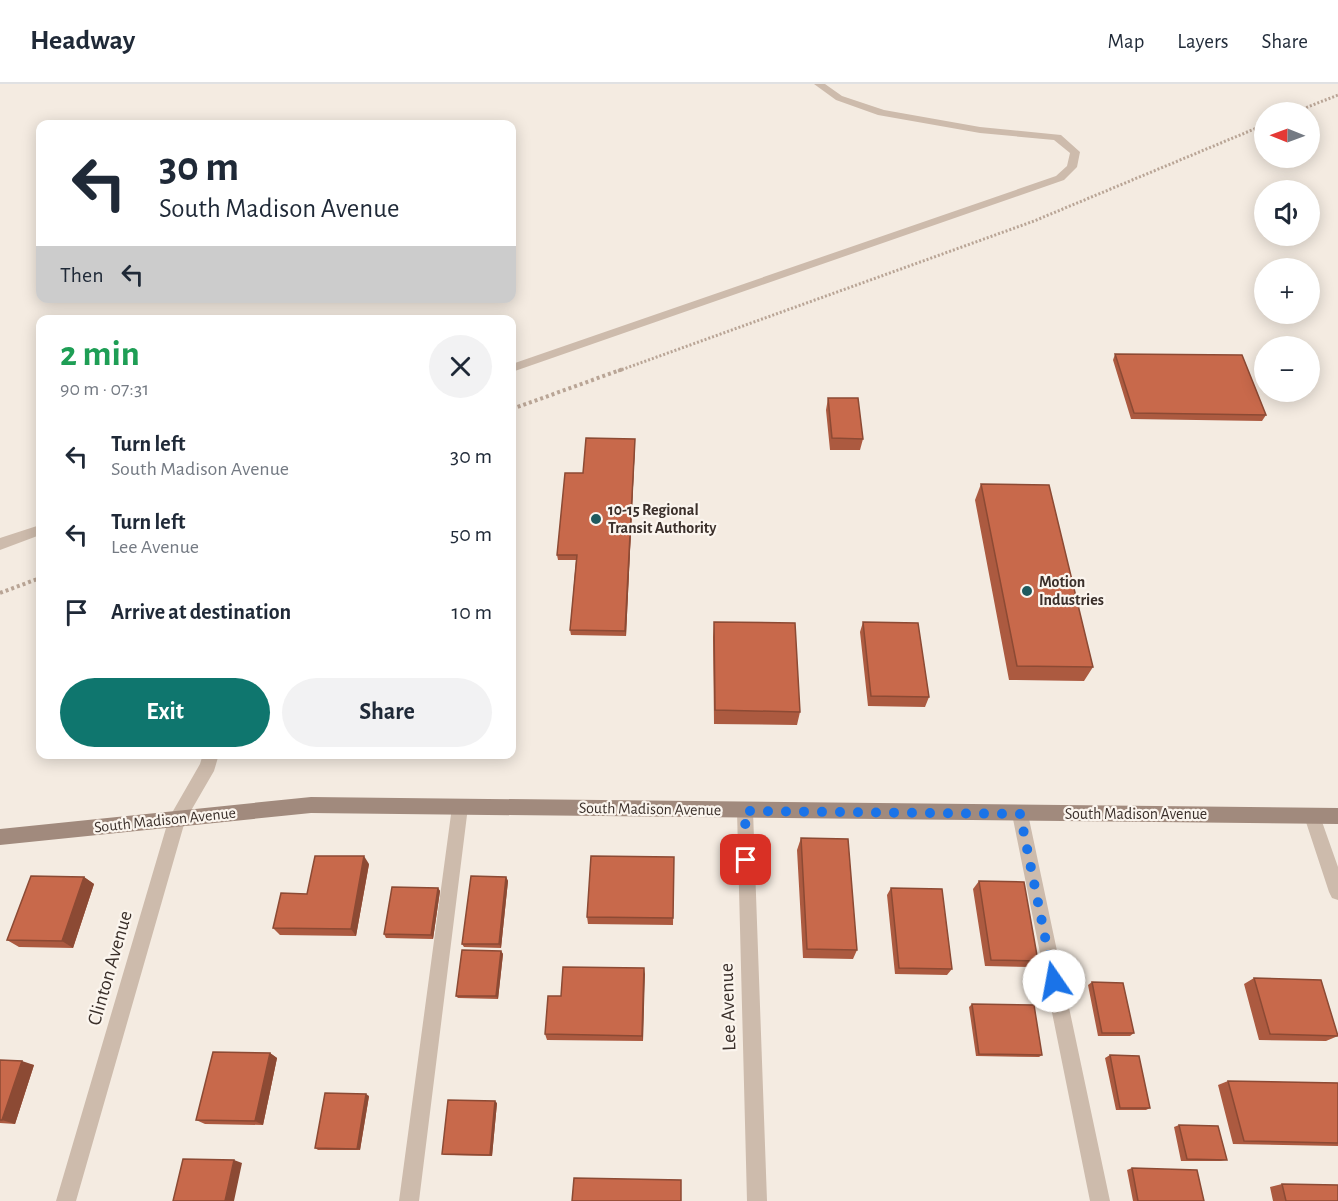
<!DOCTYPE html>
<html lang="en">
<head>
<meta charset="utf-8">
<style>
  body { margin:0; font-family:"Alegreya Sans",sans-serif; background:#f2f2f3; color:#1f2937; height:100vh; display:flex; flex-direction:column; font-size:22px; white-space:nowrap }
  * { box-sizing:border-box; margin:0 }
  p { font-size:20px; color:#747a83 }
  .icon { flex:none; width:33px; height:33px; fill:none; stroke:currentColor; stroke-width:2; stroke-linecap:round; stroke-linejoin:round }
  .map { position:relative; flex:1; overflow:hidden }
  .details { position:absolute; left:36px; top:231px; width:480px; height:444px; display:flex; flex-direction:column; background:#fff; border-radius:12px; box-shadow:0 3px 15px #0003 }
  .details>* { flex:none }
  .top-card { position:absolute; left:36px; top:36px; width:480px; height:183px; border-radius:12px; box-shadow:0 3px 15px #0003; background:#fff; color:#1f2937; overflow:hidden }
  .needle { width:39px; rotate:271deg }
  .controls { position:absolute; left:1254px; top:18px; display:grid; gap:12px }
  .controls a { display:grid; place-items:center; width:66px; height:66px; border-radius:50%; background:#fff; box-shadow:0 3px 15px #0003; font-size:30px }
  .pin { position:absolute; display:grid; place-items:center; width:51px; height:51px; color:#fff; margin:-26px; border-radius:12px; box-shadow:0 3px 9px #0006 }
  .me { position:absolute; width:66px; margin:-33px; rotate:348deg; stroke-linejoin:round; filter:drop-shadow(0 0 4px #0008) }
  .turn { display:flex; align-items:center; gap:21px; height:126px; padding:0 24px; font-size:27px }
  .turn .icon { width:78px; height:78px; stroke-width:2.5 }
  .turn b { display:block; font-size:42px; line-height:51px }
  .then { display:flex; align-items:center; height:57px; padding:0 24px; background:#0003; gap:12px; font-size:22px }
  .round { display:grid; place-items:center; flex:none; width:63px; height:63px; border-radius:32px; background:#f2f2f3 }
  .overview { display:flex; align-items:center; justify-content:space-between; height:102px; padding:0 24px }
  h1 { font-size:36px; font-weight:600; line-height:45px; color:#1e9e55 }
  .button { display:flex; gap:12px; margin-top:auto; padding:12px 24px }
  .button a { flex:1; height:69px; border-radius:36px; background:#0f766e; color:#fff; font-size:24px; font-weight:600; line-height:69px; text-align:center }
  .button a+a { background:#f2f2f3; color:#1f2937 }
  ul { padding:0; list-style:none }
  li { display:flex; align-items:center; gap:18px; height:78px; padding:0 24px }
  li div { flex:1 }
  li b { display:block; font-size:22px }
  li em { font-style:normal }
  header { display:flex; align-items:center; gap:36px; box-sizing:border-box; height:84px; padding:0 30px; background:#fff; border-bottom:2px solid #e0e1e3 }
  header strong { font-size:28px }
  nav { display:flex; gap:33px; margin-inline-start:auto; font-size:21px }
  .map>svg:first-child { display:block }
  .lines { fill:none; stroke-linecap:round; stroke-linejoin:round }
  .path-far1 { stroke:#b9a596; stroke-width:3; stroke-dasharray:2 2; stroke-linecap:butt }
  .path { stroke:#b9a596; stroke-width:4; stroke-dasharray:3 3; stroke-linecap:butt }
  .service { fill:#cdbbac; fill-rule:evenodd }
  .minor { fill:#cdbbac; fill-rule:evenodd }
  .secondary { fill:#a18a7d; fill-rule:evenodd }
  .wall { fill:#ac5a40 }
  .shaded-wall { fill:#8c4a34 }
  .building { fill:#c8694b; stroke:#8c4a34; stroke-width:1.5 }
  .route { stroke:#1a73e8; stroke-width:10; stroke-dasharray:0 18 }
  .poi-dot { fill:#1f5a5e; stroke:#fbf5ee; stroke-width:2 }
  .labels { text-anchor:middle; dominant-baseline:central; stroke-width:4.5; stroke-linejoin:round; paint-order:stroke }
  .poi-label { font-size:16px; font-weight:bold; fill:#3b302b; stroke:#fbf5ee; text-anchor:start }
  .street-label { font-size:16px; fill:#3b302b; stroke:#fbf5ee }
  .near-street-label { font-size:20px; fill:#3b302b; stroke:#fbf5ee }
</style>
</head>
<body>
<header>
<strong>Headway</strong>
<nav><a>Map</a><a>Layers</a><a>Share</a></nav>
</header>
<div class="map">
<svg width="1338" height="1117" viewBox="0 0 1338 1117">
  <rect width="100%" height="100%" fill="#f4ebe1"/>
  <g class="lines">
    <path class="path-far1" d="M1295 28 1338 11
      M618 287 1034 137 1264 41"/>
    <path class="path" d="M512 325 623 285
      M0 509 40 494"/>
    <path class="service" d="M814 0H825L842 12 884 26 980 43 1061 51 1080 68 1077 83 1064 96 512 288V280L1056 92 1067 82 1070 69 1054 56 980 49 878 31 836 16Z
      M40 441V451L0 466V454Z
      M460 715 466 718 468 723 419 1117H399L452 723 454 718Z
      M1020 722 1026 725 1028 730 1110 1117H1090L1012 730 1014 725Z"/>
    <path class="minor" d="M203 670H219L214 687 185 737 76 1117H56L169 734 200 680Z
      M745 719 751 722 753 727 767 1117H747L737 727 739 722Z
      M1312 724 1318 727 1320 732 1338 783V816L1332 814 1329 808 1304 732 1306 727Z"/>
    <path class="secondary" d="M311 713 1338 724V740L311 729 0 761V745Z"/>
  </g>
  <path class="wall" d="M1115 270 1266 331 1262 337 1131 335 1113 276Z
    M828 314 863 355 860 366H830L826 326Z
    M635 361 626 552 571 551 570 546 576 476H558L557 471Z
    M981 400 1093 583 1084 597 1009 596 975 416Z
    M714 538 800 628 797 641 714 640 713 553Z
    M863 538 929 613 925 623 868 622 860 548Z
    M801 754 857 866 853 875 803 874 797 766Z
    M674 773 673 841 588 840 587 833Z
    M369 780 356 852 280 851 273 844 307 810Z
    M84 793 94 800 73 864 19 863 7 856Z
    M506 793 508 797 501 864 464 863 462 860Z
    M979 797 1038 877 1031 883 985 882 973 805Z
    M438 804 440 807 433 855 386 854 384 850Z
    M891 804 952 885 947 891 895 890 887 811Z
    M501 867 503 870 498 915 458 914 456 912Z
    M644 884 643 957 547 956 545 950 561 912Z
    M1254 894 1338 952 1326 957 1259 956 1244 900Z
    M1092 898 1134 949 1130 952H1098L1088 901Z
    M972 920 1042 971 1039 973 976 972 969 923Z
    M270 969 277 974 263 1041 205 1040 196 1036Z
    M1110 971 1150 1024 1146 1026H1116L1105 974Z
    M0 976 34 981 15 1040 0 1039Z
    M1228 997 1338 999V1062L1233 1060 1218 1001Z
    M369 1012 360 1066H318L315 1064Z
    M497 1019 492 1072 444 1071 442 1070Z
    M1179 1041 1227 1076 1221 1077H1181L1174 1043Z
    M1132 1084 1204 1117H1133L1127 1086Z
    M1282 1100 1338 1117H1273L1270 1103Z"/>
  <path class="shaded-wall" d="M635 355V361L626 552 625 547Z
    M364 772 369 780 356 852 351 845Z
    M84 793 94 800 73 864 62 857Z
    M506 793 508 797 501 864 499 860Z
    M438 804 440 807 433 855 431 851Z
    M501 867 503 870 498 915 496 912Z
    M644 884 645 890 643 957 642 952Z
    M270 969 277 974 263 1041 255 1037Z
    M22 977 34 981 15 1040 2 1036Z
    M366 1010 369 1012 360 1066 357 1065Z
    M495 1017 497 1019 492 1072 490 1071Z
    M234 1076 242 1079 234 1117H225Z"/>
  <path class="building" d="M1115 270 1242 271 1266 331 1134 329Z
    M828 314H858L863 355 832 354Z
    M586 354 635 355 625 547 570 546 577 471H557L565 389H583Z
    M981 400 1049 401 1093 583 1017 582Z
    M714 538 795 539 800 628 715 626Z
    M863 538 918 539 929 613 871 612Z
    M801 754 848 755 857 866 807 865Z
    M315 772H364L351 845 273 844 281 809 307 810Z
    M591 772 674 773 673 834 587 833Z
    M31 792 84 793 62 857 7 856Z
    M471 792 506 793 499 860H462Z
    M979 797 1024 798 1038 877 991 876Z
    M392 803 438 804 431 851 384 850Z
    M891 804 942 805 952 885 899 884Z
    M462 866 501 867 496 912H456Z
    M563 883 644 884 642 952 545 950 548 912H561Z
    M1254 894 1321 896 1338 952 1270 950Z
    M1092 898 1123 899 1134 949H1102Z
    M972 920 1034 921 1042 971 979 970Z
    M213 968 270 969 255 1037 196 1036Z
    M1110 971 1139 972 1150 1024H1120Z
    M0 976 22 977 2 1036H0Z
    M1228 997 1338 999V1059L1244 1057Z
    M325 1009 366 1010 357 1065 315 1064Z
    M448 1016 495 1017 490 1071 442 1070Z
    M1179 1041 1218 1042 1227 1076 1187 1075Z
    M183 1075 234 1076 225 1117H173Z
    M1132 1084 1197 1086 1204 1117H1138Z
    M574 1094 681 1096V1117H572Z
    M1282 1100 1338 1101V1117H1286Z"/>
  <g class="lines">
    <path class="route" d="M746 776 745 727 1020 730 1054 897"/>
  </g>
  <g class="poi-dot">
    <circle cx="596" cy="435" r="6"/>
    <circle cx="1027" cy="507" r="6"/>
  </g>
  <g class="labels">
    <g class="poi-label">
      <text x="608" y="426">10-15 Regional<tspan x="608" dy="18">Transit Authority</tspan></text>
      <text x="1039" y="498">Motion<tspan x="1039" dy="18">Industries</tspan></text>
    </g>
    <g class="street-label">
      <text transform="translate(650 725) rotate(1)">South Madison Avenue</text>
      <text x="1136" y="730">South Madison Avenue</text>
      <text transform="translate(165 736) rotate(-6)">South Madison Avenue</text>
    </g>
    <g class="near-street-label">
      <text transform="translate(110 884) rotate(-74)">Clinton Avenue</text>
      <text transform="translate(728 923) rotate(-92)">Lee Avenue</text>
    </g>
  </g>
</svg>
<div class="controls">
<a><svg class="needle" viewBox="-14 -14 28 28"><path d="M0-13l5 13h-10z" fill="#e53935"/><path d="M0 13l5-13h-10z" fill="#747a83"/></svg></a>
<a><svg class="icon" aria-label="sound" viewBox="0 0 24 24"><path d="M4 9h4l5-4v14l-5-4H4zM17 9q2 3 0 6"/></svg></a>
<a>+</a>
<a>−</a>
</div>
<div class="pin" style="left:746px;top:776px;background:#d93025"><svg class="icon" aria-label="arrive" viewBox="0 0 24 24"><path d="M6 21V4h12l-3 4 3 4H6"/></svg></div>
<svg class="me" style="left:1054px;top:897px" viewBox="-20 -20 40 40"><circle r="19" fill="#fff"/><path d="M0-13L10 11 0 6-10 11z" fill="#1a73e8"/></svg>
<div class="top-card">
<div class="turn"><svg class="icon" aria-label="left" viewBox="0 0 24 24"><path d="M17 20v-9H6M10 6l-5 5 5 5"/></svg><div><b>30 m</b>South Madison Avenue</div></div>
<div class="then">Then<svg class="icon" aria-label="left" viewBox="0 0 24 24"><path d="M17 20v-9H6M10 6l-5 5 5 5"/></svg></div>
</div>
<section class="details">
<div class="overview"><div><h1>2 min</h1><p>90 m · 07:31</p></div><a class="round"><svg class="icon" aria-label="close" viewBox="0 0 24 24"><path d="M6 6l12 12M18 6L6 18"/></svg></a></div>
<ul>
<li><svg class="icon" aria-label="left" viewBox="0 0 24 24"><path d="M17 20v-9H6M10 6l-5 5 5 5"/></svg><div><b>Turn left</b><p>South Madison Avenue</p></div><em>30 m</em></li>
<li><svg class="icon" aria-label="left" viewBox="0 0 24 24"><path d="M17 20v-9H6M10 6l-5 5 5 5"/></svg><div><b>Turn left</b><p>Lee Avenue</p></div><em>50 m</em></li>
<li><svg class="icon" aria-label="arrive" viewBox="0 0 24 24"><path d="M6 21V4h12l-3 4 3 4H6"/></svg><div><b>Arrive at destination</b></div><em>10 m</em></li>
</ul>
<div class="button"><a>Exit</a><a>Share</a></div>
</section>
</div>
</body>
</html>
